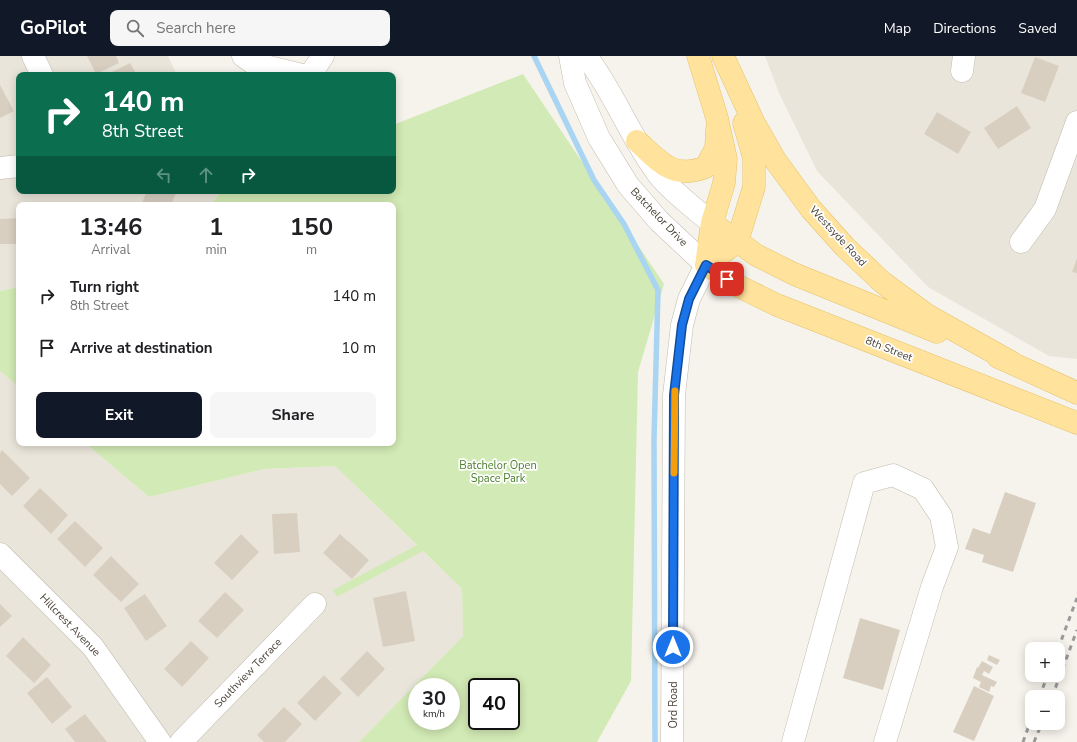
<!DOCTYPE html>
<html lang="en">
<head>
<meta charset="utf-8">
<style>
  body { margin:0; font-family:"Nunito Sans",sans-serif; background:#f6f6f6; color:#202124; height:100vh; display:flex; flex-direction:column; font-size:15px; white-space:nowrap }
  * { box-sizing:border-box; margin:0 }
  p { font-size:13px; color:#757577 }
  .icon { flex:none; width:22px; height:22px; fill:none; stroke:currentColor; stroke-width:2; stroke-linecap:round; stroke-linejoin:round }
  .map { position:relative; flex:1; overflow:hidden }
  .panel { position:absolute; left:16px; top:146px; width:380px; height:244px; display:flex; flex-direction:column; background:#fff; border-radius:8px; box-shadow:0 2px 10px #0003 }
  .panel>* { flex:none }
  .hud { position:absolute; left:16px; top:16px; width:380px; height:122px; border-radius:8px; box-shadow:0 2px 10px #0003; background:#0b6e4f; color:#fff; overflow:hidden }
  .fabs { position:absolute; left:1025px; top:586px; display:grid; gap:8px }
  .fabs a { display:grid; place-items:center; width:40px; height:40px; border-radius:8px; background:#fff; box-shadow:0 2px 10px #0003; font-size:20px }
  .speed { position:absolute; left:408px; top:622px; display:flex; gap:8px; font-size:20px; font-weight:700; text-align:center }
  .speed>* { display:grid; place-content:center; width:52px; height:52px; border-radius:50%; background:#fff; box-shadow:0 2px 10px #0003; line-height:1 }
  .speed small { font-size:10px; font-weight:400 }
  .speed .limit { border:2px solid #111; border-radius:6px; background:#fff; color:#111 }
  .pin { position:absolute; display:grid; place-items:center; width:34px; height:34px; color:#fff; margin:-17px; border-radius:8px; box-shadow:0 2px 6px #0006 }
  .me { position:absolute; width:44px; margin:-22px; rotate:0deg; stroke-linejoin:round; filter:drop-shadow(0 0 3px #0008) }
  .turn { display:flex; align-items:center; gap:14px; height:84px; padding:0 20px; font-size:18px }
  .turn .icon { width:52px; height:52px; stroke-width:2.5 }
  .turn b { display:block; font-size:28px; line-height:34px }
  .lanes { display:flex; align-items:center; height:38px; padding:0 20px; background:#0003; justify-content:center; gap:20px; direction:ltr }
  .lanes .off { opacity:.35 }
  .eta { display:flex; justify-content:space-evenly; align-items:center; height:68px; text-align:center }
  .eta b { font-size:24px; font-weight:700; line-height:28px }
  .button { display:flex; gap:8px; margin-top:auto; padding:8px 20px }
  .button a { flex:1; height:46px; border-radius:8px; background:#111827; color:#fff; font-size:16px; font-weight:700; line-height:46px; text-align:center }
  .button a+a { background:#f6f6f6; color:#202124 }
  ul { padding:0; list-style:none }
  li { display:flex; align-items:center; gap:12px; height:52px; padding:0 20px }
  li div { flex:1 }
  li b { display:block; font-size:15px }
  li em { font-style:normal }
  header { display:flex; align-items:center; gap:24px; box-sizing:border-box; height:56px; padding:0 20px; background:#111827; color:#fff }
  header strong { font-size:19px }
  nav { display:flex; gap:22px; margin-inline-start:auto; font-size:14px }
  .search { width:280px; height:36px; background:#f6f6f6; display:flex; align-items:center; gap:10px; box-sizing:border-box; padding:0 14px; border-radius:8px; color:#757577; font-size:15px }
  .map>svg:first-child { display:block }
  .residential { fill:#eae5da }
  .green { fill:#d2eab5; fill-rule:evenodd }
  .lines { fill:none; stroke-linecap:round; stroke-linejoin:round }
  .stream { stroke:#a9d4f2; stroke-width:5.5 }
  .building { fill:#d8cfc1 }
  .minor-casing { stroke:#c2bbae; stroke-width:23 }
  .major-casing { stroke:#e6c16a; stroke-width:23 }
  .minor { stroke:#fff; stroke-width:22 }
  .major { stroke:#ffe39c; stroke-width:22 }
  .rail { stroke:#9a9a9a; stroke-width:3; stroke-dasharray:5 5; stroke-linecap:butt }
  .route-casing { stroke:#114b97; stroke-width:10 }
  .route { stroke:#1a73e8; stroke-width:7 }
  .slow { stroke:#f59e0b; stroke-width:7 }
  .labels { text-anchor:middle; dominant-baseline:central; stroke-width:3.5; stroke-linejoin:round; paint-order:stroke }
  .street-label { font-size:11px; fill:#4b4439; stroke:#fff }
  .park-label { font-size:11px; fill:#4a7f2a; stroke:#fff }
</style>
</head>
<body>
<header>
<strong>GoPilot</strong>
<div class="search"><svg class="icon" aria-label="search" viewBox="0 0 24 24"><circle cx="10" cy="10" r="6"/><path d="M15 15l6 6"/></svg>Search here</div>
<nav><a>Map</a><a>Directions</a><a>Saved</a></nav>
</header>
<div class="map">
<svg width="1077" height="686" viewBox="0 0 1077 686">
  <rect width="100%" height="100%" fill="#f6f3ec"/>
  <path class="residential" d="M0 0H168L177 19H19V135H219L220 137 210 149H19V231L0 235Z
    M765 0H1077V303L1049 300 928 231 817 115 779 37Z
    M0 315 19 331V387H85L149 441 264 413 335 410 462 533 463 580 359 686H0Z"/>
  <path class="green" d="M523 18 664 228 638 316 631 625 597 686H359L463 580 462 533 423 495 337 541 333 534 417 489 335 410 264 413 149 441 85 387H393V149H210L220 137 224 135H393V69ZM417 631H451V665H417ZM477 631H511V665H477Z
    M19 231V331L0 315V235Z"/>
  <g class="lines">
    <path class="stream" d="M534 0 594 124 624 168 658 234 654 383 655 686"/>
  </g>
  <path class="building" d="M87 0H116L119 7 96 18Z
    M1035 1 1059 10 1045 46 1021 37Z
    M130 7 137 19H106Z
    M0 29 14 55 0 62Z
    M1017 50 1031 72 998 93 984 72Z
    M937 56 971 76 958 98 924 78Z
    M147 135H177L171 149H141Z
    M19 162V188H0V163Z
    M1077 202V217L1072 216Z
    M2 394 30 422 12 440 0 428V397Z
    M40 432 68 459 51 478 23 450Z
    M1005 436 1036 447 1013 516 982 506 984 499 965 493 973 472 990 478Z
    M297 457 300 496 274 498 272 458Z
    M75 465 103 492 85 511 57 483Z
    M241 478 259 496 232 524 214 507Z
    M340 478 369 504 352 523 323 497Z
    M111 500 139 528 121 546 93 519Z
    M406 535 415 585 383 591 373 542Z
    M225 536 244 554 217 582 198 565Z
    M145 538 167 570 146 585 124 552Z
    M0 548 12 560 0 571Z
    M860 562 900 574 883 634 843 622Z
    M23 581 51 609 34 627 6 600Z
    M191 585 209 602 182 631 164 613Z
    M367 595 385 613 358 641 340 623Z
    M989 599 1000 604 997 609 987 604Z
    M982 605 993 611 989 618 984 615 982 619 997 626 994 631 991 630 989 636 979 631 981 626 973 622 977 611 978 612Z
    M324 619 342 637 315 665 297 647Z
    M47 621 72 651 52 668 27 637Z
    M974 630 994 640 974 685 953 676Z
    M284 651 302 668 285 686H264L257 679Z
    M85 658 107 686H75L65 673Z"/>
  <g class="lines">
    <defs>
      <path id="minor" d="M33 0 42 19
        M243 0 253 7 302 19
        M570 0 575 27 599 82 628 129 659 165 706 209 689 243 682 269 674 339 672 686
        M586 0C614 36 630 81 658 118 671 135 695 153 712 167
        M962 15 964 0
        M310 19 323 0
        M0 112 19 110
        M1021 186 1045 153 1077 66
        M0 498 93 591 160 686
        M181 686 315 548
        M793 686 864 427 893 419 923 433 941 460 947 491 932 531 885 686"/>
      <path id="major" d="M698 0 717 62 726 103 724 127 712 167 706 209
        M723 0 754 67 775 104 811 153 845 191 882 226 927 259 1011 306
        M637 85C660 106 673 124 706 111L716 92 717 73
        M712 167 756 199 794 218 937 276
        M706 209 738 230 777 249 1077 367
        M706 209 737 186 754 131V102L744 67
        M998 301 1077 337"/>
    </defs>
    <use href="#minor" class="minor-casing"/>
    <use href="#major" class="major-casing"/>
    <use href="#minor" class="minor"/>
    <use href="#major" class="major"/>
    <path class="rail" d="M1058 593 1077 542
      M1039 641 1048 619
      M1052 641 1077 574
      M1023 686 1032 661
      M1034 686 1042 667"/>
  </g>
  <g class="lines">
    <defs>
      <path id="route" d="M673 591 674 339 682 269 689 243 706 209 727 223"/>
    </defs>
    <use href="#route" class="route-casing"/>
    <use href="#route" class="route"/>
    <path class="slow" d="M674 417 675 335"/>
  </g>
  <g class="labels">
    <g class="street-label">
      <text transform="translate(659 161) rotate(46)">Batchelor Drive</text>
      <text transform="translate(838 180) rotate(47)">Westsyde Road</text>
      <text transform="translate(889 293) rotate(22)">8th Street</text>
      <text transform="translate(70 569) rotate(46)">Hillcrest Avenue</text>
      <text transform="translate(248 617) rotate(-46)">Southview Terrace</text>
      <text transform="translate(673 649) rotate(-90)">Ord Road</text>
    </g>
    <g class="park-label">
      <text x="498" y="409">Batchelor Open<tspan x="498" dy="13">Space Park</tspan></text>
    </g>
  </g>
</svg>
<div class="fabs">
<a>+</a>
<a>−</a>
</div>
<div class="speed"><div>30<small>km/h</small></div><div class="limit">40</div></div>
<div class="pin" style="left:727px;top:223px;background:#d93025"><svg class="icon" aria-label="arrive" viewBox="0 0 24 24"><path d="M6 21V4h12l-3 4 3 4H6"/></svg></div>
<svg class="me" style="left:673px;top:591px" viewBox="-20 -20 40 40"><circle r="17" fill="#1a73e8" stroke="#fff" stroke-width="3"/><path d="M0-11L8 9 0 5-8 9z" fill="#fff"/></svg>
<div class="hud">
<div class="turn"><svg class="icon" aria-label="right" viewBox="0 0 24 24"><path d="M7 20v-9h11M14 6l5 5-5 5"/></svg><div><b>140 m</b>8th Street</div></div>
<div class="lanes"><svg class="icon off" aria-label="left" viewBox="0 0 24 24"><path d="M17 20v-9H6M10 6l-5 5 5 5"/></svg><svg class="icon off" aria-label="ahead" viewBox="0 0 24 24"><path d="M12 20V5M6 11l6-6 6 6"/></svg><svg class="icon" aria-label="right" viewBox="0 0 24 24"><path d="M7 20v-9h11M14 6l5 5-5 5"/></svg></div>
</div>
<section class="panel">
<div class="eta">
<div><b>13:46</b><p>Arrival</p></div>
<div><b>1</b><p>min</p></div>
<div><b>150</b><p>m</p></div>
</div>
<ul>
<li><svg class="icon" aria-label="right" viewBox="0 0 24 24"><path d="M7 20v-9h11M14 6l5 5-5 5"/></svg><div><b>Turn right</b><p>8th Street</p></div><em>140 m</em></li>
<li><svg class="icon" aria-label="arrive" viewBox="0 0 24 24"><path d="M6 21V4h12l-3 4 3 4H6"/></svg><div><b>Arrive at destination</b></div><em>10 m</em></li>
</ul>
<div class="button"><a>Exit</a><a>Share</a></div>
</section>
</div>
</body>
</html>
